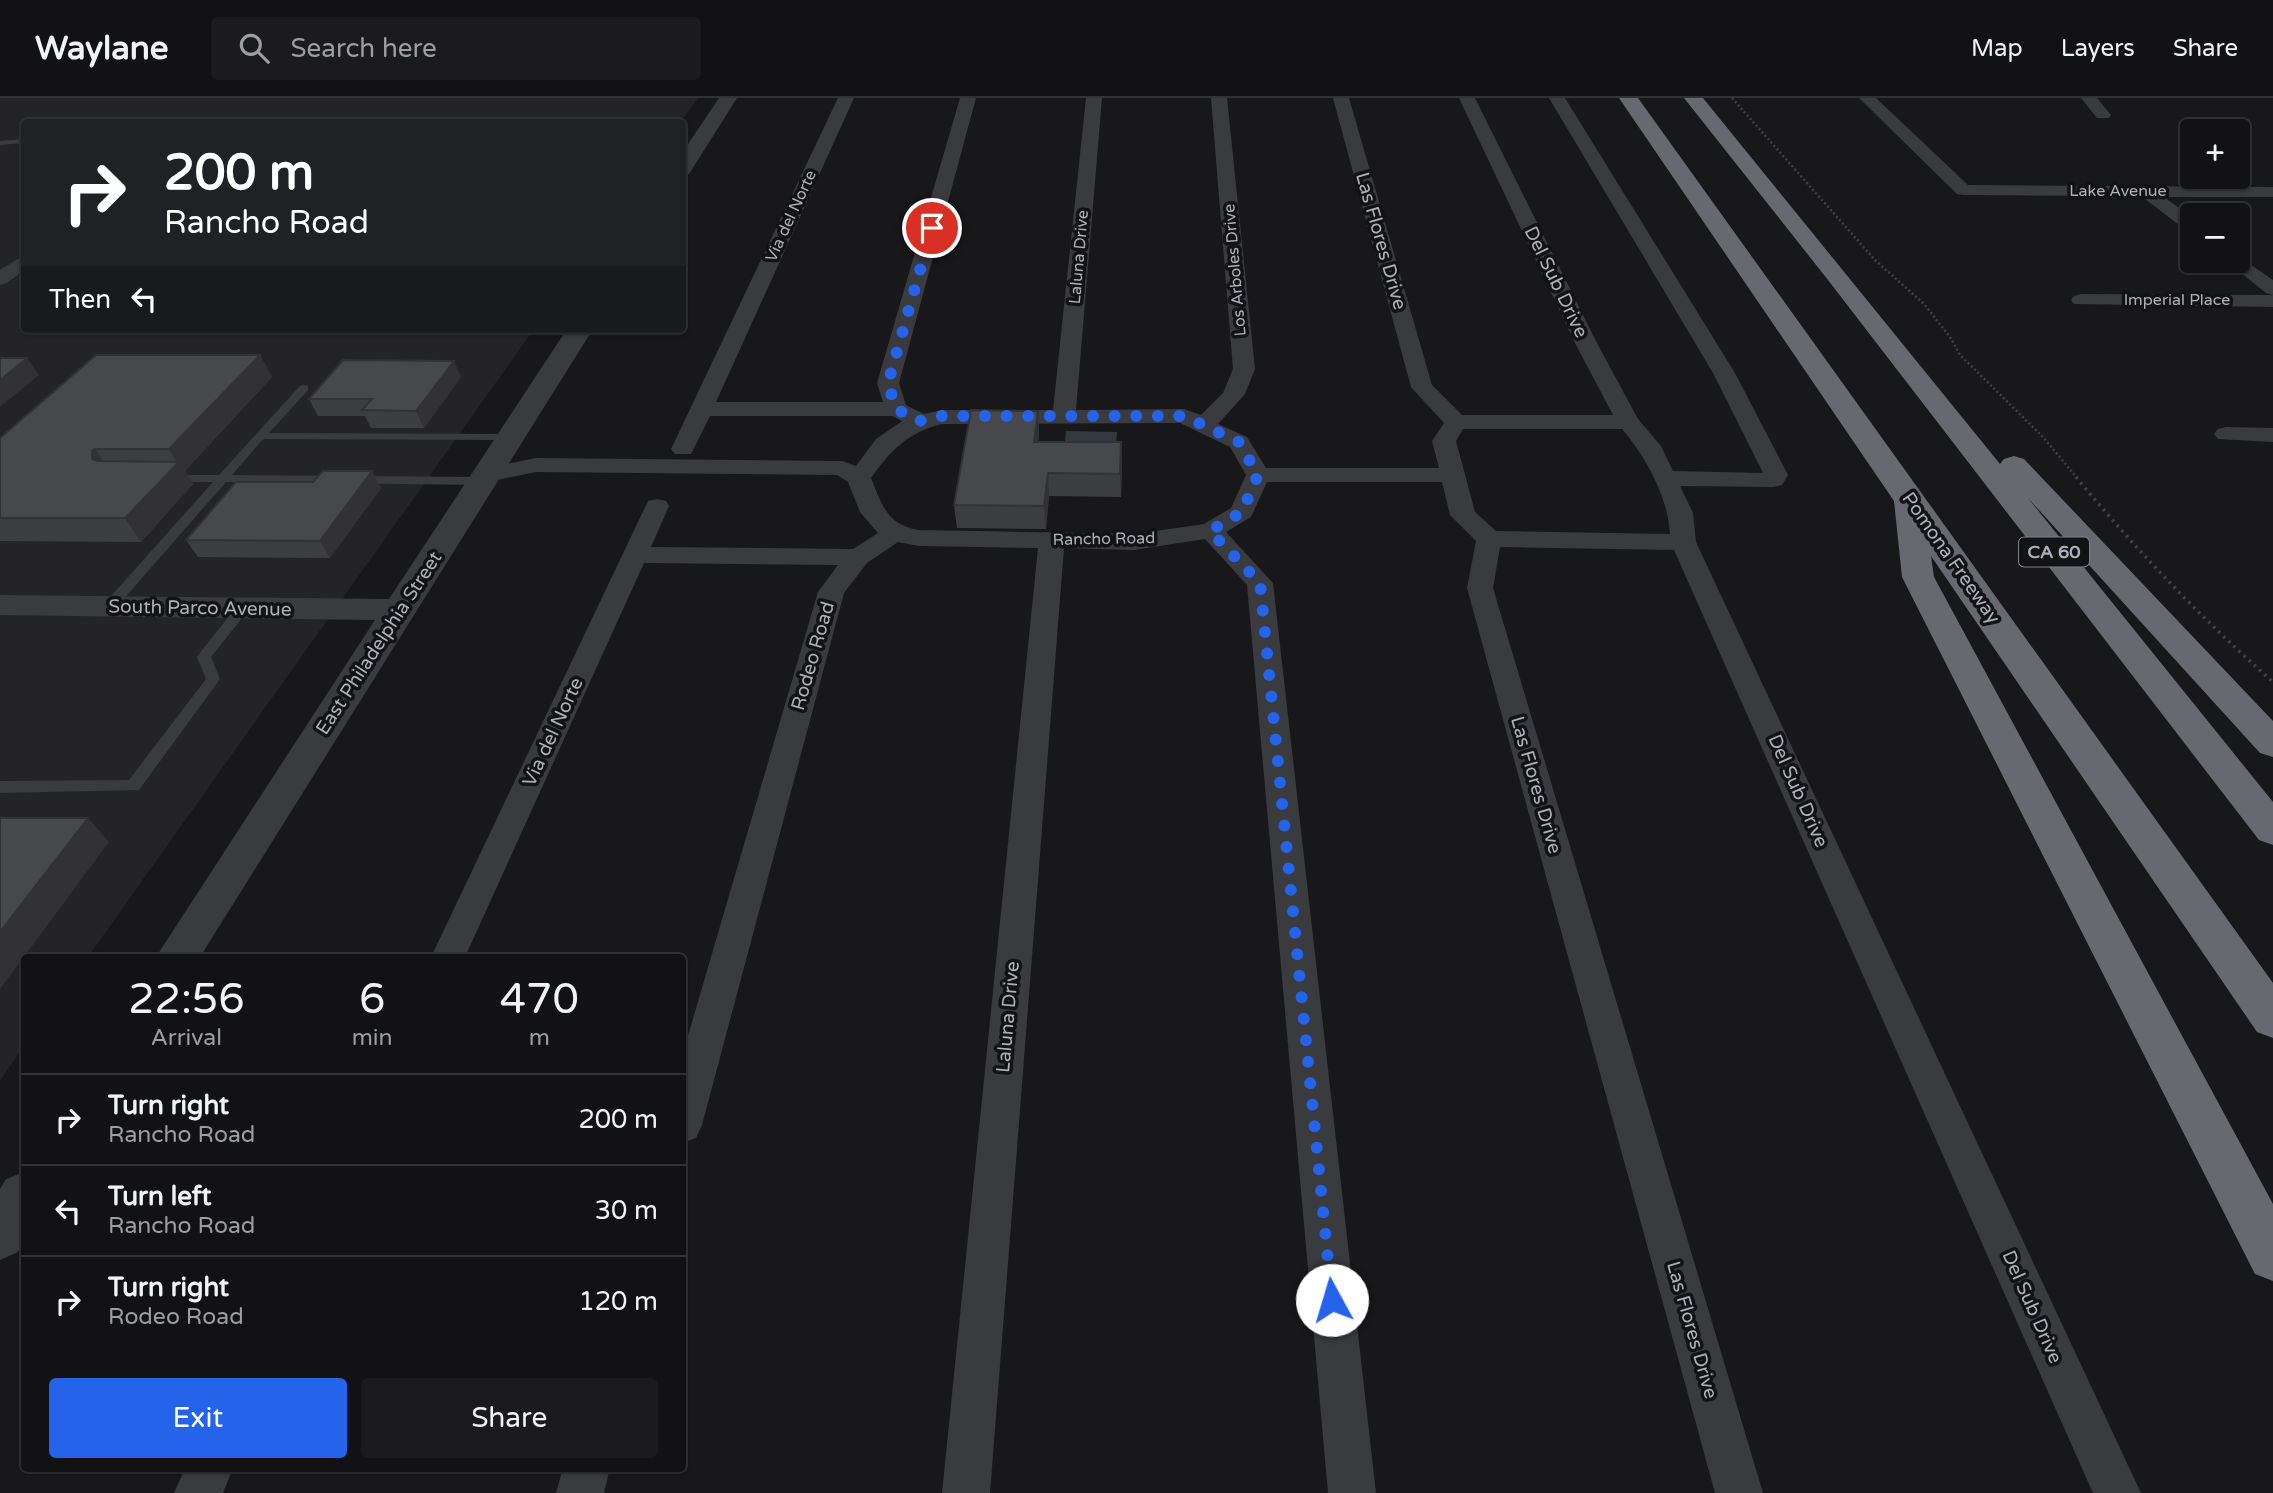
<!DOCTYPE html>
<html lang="en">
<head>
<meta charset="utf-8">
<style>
  body { margin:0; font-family:"Varela Round",sans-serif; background:#1b1b1d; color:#f1f3f6; height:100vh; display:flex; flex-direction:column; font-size:26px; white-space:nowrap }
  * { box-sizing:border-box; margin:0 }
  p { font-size:23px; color:#9c9ea0 }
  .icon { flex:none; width:38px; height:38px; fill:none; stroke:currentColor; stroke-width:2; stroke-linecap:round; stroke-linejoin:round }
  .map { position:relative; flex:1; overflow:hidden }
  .sheet { position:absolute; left:21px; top:856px; width:665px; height:518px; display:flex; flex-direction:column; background:#121214; border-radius:7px; box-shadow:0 2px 5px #0004,0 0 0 2px #313234 }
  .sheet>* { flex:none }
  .hud { position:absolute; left:21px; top:21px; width:665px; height:214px; border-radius:7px; box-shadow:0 2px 5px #0004,0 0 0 2px #313234; background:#202124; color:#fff; overflow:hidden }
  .controls { position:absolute; left:2180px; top:21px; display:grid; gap:14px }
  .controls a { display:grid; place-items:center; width:70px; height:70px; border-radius:7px; background:#121214; box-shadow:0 2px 5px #0004,0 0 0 2px #313234; font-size:35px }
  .pin { position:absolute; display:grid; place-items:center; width:60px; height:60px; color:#fff; margin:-30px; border:4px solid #fff; border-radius:50%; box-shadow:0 2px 7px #0007 }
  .me { position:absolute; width:77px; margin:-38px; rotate:354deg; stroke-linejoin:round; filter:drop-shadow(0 0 5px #0008) }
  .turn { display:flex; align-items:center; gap:24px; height:147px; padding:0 28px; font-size:32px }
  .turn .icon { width:91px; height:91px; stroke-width:2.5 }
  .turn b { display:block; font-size:49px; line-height:60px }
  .then { display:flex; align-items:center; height:66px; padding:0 28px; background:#0003; gap:14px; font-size:26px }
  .eta { display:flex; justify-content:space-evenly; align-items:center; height:119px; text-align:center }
  .eta b { font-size:42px; font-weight:600; line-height:49px }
  .action { display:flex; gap:14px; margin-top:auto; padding:14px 28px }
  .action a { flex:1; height:80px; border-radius:7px; background:#2563eb; color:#fff; font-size:28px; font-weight:600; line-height:80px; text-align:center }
  .action a+a { background:#1b1b1d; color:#f1f3f6 }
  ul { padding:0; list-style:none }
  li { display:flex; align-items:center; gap:21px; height:91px; padding:0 28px; border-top:2px solid #313234 }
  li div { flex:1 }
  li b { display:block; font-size:26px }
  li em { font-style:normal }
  header { display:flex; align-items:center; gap:42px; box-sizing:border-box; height:98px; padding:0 35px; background:#121214; border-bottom:2px solid #313234 }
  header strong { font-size:33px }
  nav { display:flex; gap:38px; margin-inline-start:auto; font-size:24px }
  .search { width:490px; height:63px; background:#1b1b1d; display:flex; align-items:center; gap:18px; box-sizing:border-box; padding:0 24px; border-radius:7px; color:#9c9ea0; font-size:26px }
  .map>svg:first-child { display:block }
  .built { fill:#242427 }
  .water { fill:#32393f }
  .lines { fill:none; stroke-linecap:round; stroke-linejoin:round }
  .path-far1 { stroke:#404145; stroke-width:2.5; stroke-dasharray:2 2.5; stroke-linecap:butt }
  .path { stroke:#404145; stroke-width:3.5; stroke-dasharray:2.5 4.5; stroke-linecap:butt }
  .service { fill:#3a3b3f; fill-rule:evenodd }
  .minor { fill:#3a3b3f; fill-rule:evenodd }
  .tertiary { fill:#3a3b3f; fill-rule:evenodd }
  .motorway { fill:#66696f; fill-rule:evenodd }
  .wall { fill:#3d3e41 }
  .shaded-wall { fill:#323235 }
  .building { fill:#47484c; stroke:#323235; stroke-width:2 }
  .route { stroke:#2563eb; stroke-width:12; stroke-dasharray:0 21.6 }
  .labels { text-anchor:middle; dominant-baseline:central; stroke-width:7; stroke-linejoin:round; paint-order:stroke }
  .far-street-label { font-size:16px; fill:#acb0b8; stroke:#131315 }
  .shield { fill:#131315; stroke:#7e8187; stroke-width:2 }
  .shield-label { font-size:18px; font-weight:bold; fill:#acb0b8 }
  .street-label { font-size:19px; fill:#acb0b8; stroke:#131315 }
</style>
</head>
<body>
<header>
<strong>Waylane</strong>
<div class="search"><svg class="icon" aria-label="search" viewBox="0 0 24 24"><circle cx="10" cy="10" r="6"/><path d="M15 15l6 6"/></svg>Search here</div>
<nav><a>Map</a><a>Layers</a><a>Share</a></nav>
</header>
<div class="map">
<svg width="2273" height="1395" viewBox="0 0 2273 1395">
  <rect width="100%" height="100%" fill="#18181a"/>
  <path class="built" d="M0 0H698L680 24H24V231H534L88 859H24V948L0 983Z"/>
  <path class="water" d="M1066 333 1117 334 1115 361 1063 360Z"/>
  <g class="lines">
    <path class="path-far1" d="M1732 0 1875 162 1924 206 1950 239 1960 257 2043 339 2078 381"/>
    <path class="path" d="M2076 379C2137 453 2202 521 2273 584"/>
    <path class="service" d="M24 41V45L0 47V43Z
      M304 287 308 288V292L269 335 511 336 517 339 511 342 263 341 232 377 483 379 489 383 483 387 226 384 114 512H104L102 509 104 506 213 384H171L165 380 167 377H219L300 288Z
      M243 506 250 510 211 559 220 581 139 692 0 695V683L129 682 206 581 197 559 199 556 238 507Z"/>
    <path class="minor" d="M838 0H854L716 304H883L877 285 960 0H976L899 285 906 307 924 316 942 312H1053L1086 0H1102L1076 312 1184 311 1201 317 1223 295 1233 271 1211 0H1227L1255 271 1245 296 1218 326 1247 339 1266 370H1439L1432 343 1444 325 1411 289 1333 0H1349L1432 287 1462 317H1613L1576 247 1459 0H1475L1598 247 1638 321 1661 348 1673 373 1763 375 1713 275 1549 0H1565L1735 275 1788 377 1782 387 1773 389 1680 388 1693 415 1696 444 2141 1395H2093L1674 452 1500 449 1493 490 1763 1395H1715L1467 490 1476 443 1450 417 1442 384H1267L1251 419 1226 434 1273 485 1376 1395H1328L1247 487 1205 441 1134 452 1064 450 990 1395H942L1038 450 919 448 898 444 867 465 844 495 702 1027 696 1040 682 1045V958L818 494 838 467 644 465 465 859H431L648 403 657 401 666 403 669 408 651 449 853 451 878 435 860 414 848 384 837 377 536 374 487 384 478 382 475 377 478 372 536 360 842 363 856 368 876 341 902 323 892 318H710L691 356H675L671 351ZM1180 325 1230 349 1246 377 1231 410 1204 426 1134 436 919 432C887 427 882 407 871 380 890 353 908 334 942 326ZM1463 331H1622C1646 359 1668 399 1670 436L1496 433 1475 414 1456 343Z
      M1859 0H1876L1968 87 2273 89V99H2164L2193 120V134L2187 133 2141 98 1963 97 1957 96Z
      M2081 0H2097L2111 17 2109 20H2097Z
      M24 157V172L7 185 0 187V172Z
      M2238 158 2273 182V197L2266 195 2226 163H2238Z
      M2081 196 2273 197V209L2074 206 2071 202 2074 198Z
      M2226 329 2273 330V344L2218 341 2214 336 2218 331Z
      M185 1370H233L223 1395H174Z
      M563 1370H610L604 1395H556Z"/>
    <path class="tertiary" d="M719 0H737L689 76 682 78V55Z
      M567 231H593L200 859H156L375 522 0 517V497L389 501Z
      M24 1074V1143L18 1154 0 1162V1091L6 1081Z"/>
    <path class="motorway" d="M1619 0H1638L2273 885V940L2257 934 1931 458 1934 479 2273 1106V1183L2255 1176 1902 479 1894 403Z
      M1684 0H1703L2000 366 2004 361 2014 358 2024 361 2273 623V659L2260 655 2028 400 2273 704V747L2259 742 1828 182Z"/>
  </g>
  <path class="wall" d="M260 257 272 279 185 373 193 386 141 444 0 443V340Z
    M461 279 424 330H371L365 318H318L309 301Z
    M1038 313 1039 335 1038 344 1122 367 1121 399 1049 398 1046 431 957 430 954 407Z
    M372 373 381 390 330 460 198 459 186 442 313 384Z"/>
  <path class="shaded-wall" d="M260 257 272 279 185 373 193 386 141 444 125 420 177 365 169 351Z
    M27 260 39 277 0 309V282Z
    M454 263 461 279 424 330 416 313Z
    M1038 313 1039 335 1036 367 1034 344Z
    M1121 344 1122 367 1121 399 1120 376Z
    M95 351 110 373 92 361V353Z
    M372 373 381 390 330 460 320 443Z
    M1048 375 1049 398 1046 431 1044 408Z
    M88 720 109 744 0 891V834Z"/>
  <path class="building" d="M96 257H260L169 351H95L92 353V361L98 363 179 364 125 420H0V340Z
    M0 260H27L0 282Z
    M343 262 454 263 416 313 362 312 372 301H309Z
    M971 312 1038 313 1034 344H1121L1120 376 1048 375 1044 408 954 407Z
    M323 373H372L320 443 186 442 236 384H313Z
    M0 720H88L0 834Z"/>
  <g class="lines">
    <path class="route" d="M932 130 888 285 896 311 919 323 942 318H1184L1239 344 1258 377 1242 414 1210 433 1260 485 1332 1202"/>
  </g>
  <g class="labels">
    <g class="far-street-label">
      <text x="2118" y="93">Lake Avenue</text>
      <text transform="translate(791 118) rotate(-65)">Via del Norte</text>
      <text transform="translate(1079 159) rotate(-85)">Laluna Drive</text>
      <text transform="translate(1235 172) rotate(-95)">Los Arboles Drive</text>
      <text x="2177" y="202">Imperial Place</text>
      <text transform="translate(1104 441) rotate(-1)">Rancho Road</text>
    </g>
    <rect class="shield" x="2019" y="439.5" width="70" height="29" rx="5"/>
    <g class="shield-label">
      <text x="2054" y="454">CA 60</text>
    </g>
    <g class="street-label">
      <text transform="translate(1381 143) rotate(74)">Las Flores Drive</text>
      <text transform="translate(1556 184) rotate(64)">Del Sub Drive</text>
      <text transform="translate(1951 460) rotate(55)">Pomona Freeway</text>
      <text transform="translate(200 510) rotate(1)">South Parco Avenue</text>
      <text transform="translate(379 545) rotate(-57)">East Philadelphia Street</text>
      <text transform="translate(813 558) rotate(-74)">Rodeo Road</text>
      <text transform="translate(553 634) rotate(-65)">Via del Norte</text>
      <text transform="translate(1536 687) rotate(74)">Las Flores Drive</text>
      <text transform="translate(1798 693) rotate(66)">Del Sub Drive</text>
      <text transform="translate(1008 919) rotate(-85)">Laluna Drive</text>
      <text transform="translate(2032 1209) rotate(66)">Del Sub Drive</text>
      <text transform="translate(1692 1232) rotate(74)">Las Flores Drive</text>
    </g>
  </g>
</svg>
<div class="controls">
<a>+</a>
<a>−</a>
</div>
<div class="pin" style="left:932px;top:130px;background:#d93025"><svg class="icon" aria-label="arrive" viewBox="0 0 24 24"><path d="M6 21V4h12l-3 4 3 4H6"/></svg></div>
<svg class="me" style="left:1332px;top:1202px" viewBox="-20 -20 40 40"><circle r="19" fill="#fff"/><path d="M0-13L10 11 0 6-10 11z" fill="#2563eb"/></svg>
<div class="hud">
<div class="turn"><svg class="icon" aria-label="right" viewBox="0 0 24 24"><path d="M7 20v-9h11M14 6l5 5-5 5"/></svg><div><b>200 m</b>Rancho Road</div></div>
<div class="then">Then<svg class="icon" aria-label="left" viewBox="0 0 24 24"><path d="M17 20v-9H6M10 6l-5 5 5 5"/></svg></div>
</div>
<section class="sheet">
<div class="eta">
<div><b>22:56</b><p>Arrival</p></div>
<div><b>6</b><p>min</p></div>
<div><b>470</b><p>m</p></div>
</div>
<ul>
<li><svg class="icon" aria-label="right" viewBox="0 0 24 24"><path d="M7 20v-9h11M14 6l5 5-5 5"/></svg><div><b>Turn right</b><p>Rancho Road</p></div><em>200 m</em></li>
<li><svg class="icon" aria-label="left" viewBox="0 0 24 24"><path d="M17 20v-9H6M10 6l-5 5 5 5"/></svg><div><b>Turn left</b><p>Rancho Road</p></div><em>30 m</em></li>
<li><svg class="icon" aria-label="right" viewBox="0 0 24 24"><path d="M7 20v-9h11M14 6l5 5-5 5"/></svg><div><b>Turn right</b><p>Rodeo Road</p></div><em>120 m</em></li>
</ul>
<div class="action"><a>Exit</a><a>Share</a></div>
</section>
</div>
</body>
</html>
